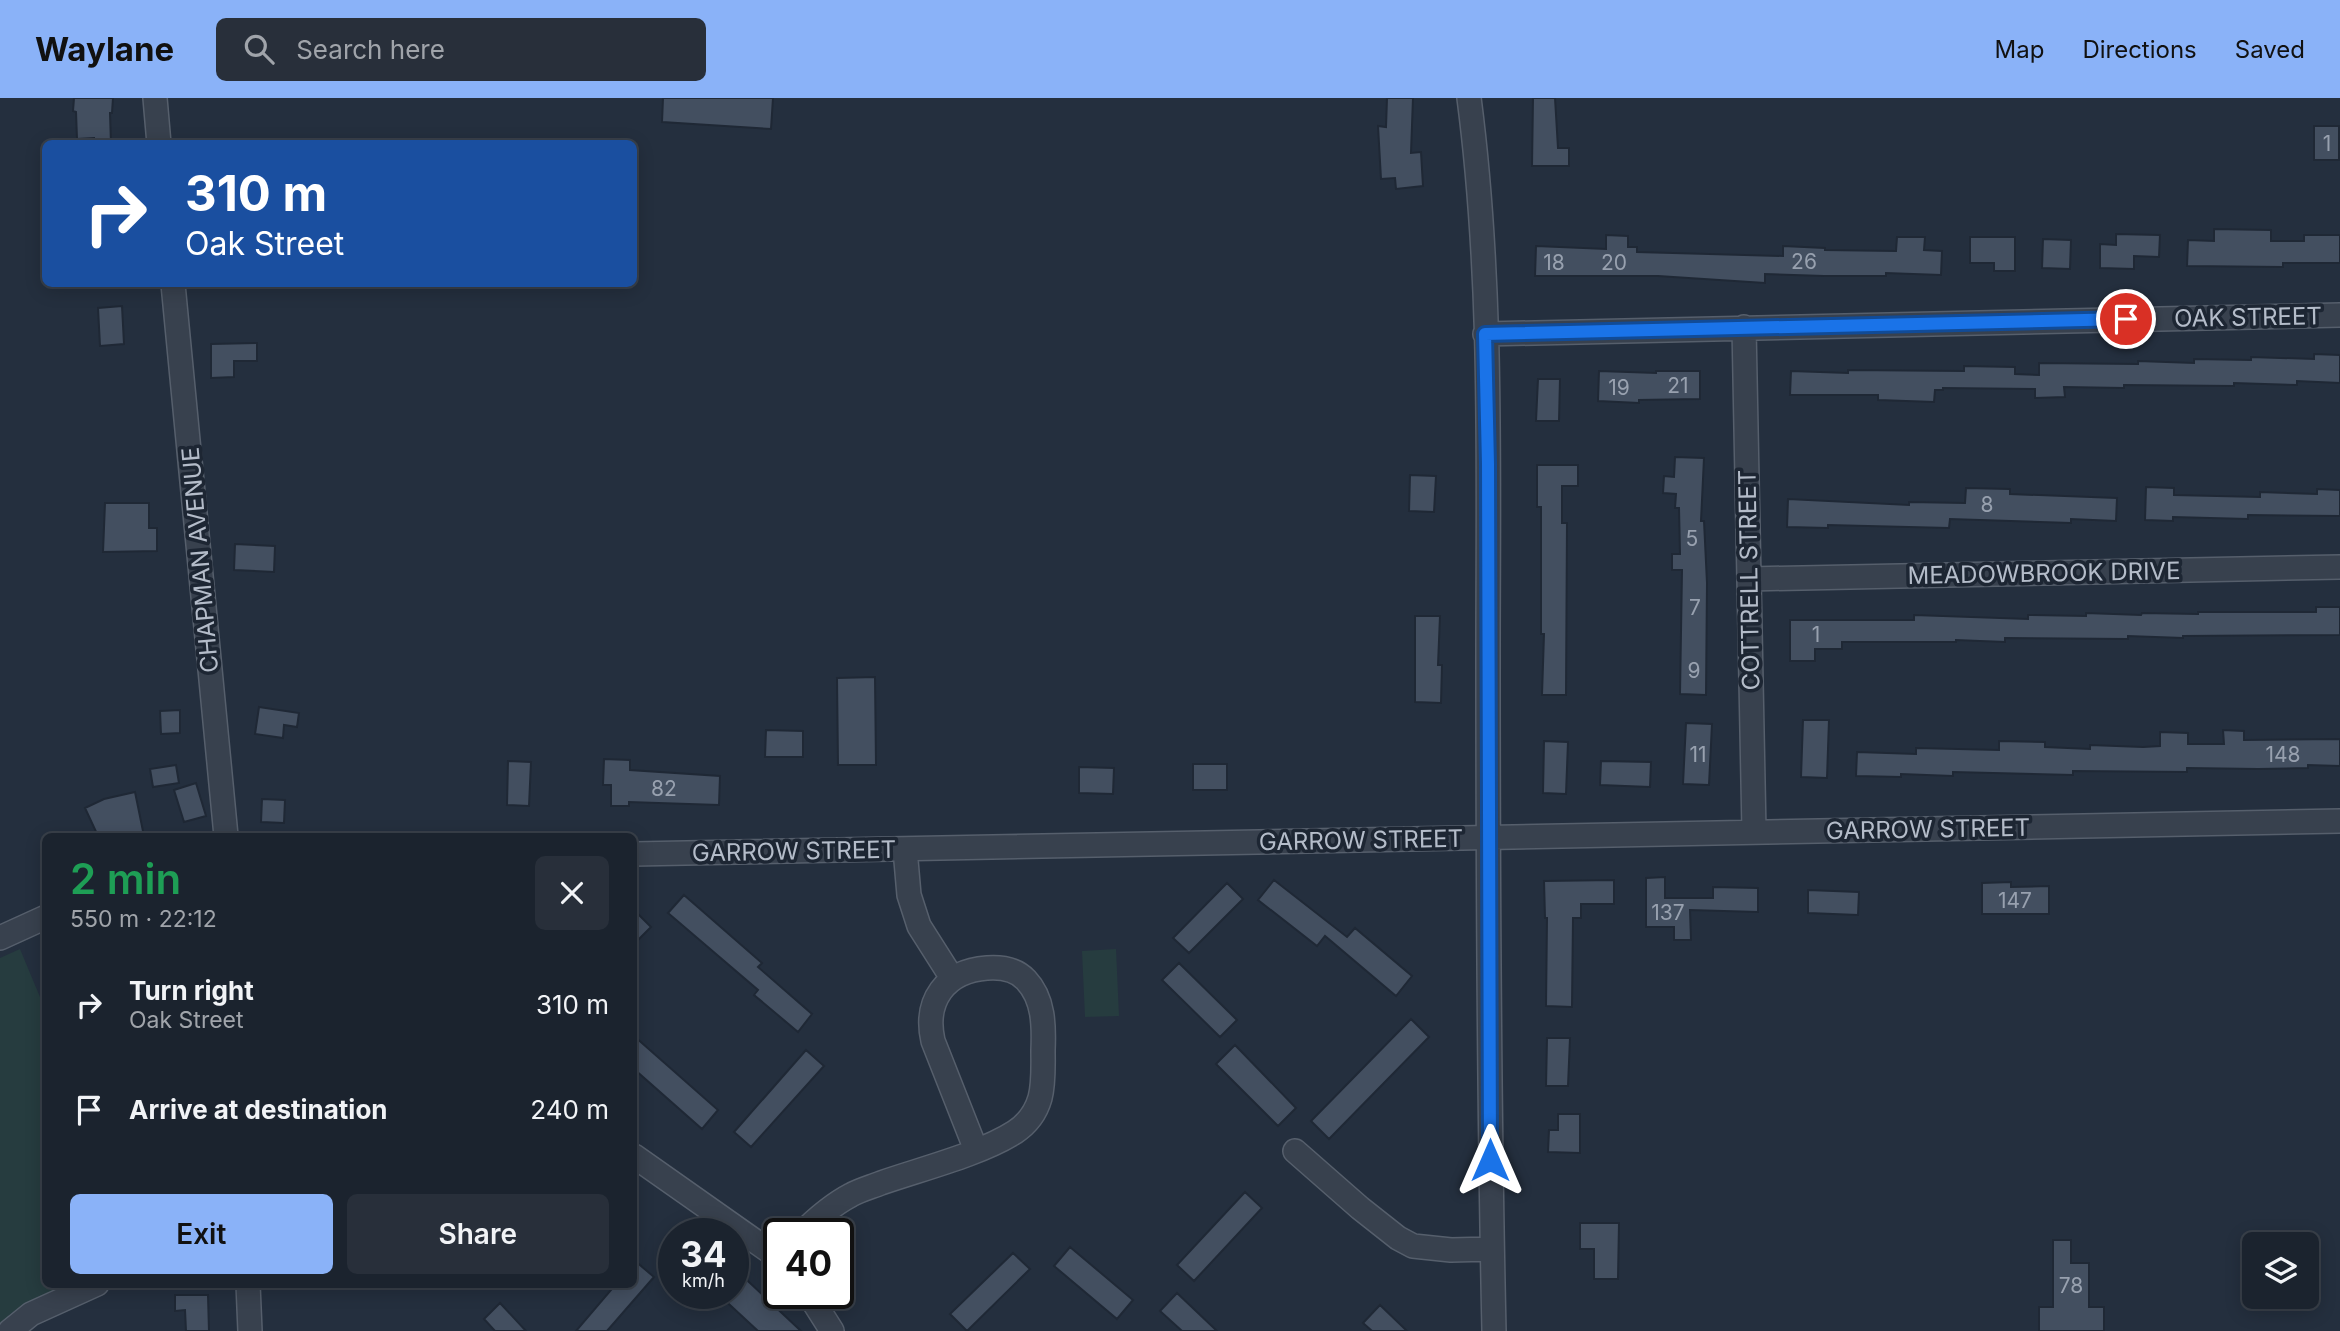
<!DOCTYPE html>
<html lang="en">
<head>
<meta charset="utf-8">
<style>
  body { margin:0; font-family:Inter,sans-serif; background:#282f3a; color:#f1f3f6; height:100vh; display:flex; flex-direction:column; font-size:26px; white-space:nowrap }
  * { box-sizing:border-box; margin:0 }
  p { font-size:23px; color:#a0a4aa }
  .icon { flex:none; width:38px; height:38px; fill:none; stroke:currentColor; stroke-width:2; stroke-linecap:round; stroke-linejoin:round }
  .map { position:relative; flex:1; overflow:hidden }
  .side { position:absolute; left:42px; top:735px; width:595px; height:455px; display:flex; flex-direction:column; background:#1b232e; border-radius:10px; box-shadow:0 4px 18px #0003,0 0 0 2px #39404a }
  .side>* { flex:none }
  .hud { position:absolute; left:42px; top:42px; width:595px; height:147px; border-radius:10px; box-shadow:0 4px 18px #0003,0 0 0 2px #39404a; background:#1a4fa0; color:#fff; overflow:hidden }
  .controls { position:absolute; left:2242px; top:1134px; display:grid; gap:14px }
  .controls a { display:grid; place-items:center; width:77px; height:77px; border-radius:10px; background:#1b232e; box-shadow:0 4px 18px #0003,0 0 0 2px #39404a; font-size:35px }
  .speed { position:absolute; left:658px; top:1120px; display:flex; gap:14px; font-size:35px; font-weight:700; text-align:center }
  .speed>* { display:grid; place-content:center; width:91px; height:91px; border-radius:50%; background:#1b232e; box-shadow:0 4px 18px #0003,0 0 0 2px #39404a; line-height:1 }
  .speed small { font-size:18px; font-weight:400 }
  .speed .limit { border:4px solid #111; border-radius:10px; background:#fff; color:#111 }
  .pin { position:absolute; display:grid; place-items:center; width:60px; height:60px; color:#fff; margin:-30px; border:4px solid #fff; border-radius:50%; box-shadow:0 2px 7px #0007 }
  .me { position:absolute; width:77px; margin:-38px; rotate:0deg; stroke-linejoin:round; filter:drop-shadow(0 0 5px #0008) }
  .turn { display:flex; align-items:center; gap:24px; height:147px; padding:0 28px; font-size:32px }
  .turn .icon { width:91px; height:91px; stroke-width:2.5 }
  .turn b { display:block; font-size:49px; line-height:60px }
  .round { display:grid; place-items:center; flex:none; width:74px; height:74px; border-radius:10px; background:#282f3a }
  .overview { display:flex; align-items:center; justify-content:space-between; height:119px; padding:0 28px }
  h1 { font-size:42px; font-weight:600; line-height:52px; color:#1e9e55 }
  .cta { display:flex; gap:14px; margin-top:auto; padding:14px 28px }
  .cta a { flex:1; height:80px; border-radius:10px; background:#8ab2f8; color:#111; font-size:28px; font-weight:600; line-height:80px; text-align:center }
  .cta a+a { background:#282f3a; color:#f1f3f6 }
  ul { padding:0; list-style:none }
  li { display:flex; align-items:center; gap:21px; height:105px; padding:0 28px }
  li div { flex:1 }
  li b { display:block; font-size:26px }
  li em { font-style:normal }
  header { display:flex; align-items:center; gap:42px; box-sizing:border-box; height:98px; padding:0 35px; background:#8ab2f8; color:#111 }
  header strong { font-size:33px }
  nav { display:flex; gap:38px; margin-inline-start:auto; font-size:24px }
  .search { width:490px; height:63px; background:#282f3a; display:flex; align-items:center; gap:18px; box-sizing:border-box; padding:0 24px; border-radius:10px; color:#a0a4aa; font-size:26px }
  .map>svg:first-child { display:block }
  .green { fill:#263c3f }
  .building { fill:#434f60; stroke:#1f2835; stroke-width:2 }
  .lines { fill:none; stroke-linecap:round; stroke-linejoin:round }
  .minor-casing { stroke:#565f6c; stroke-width:26 }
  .minor { stroke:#38414e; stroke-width:23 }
  .route-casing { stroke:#114b97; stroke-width:18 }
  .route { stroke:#1a73e8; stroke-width:12 }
  .labels { text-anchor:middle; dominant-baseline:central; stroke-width:7; stroke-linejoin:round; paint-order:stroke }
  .number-label { font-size:21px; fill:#98a1af }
  .street-label { font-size:24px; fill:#b4bcc9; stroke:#1d2633 }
</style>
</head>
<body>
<header>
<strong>Waylane</strong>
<div class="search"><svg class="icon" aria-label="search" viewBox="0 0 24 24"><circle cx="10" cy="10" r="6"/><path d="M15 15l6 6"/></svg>Search here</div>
<nav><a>Map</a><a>Directions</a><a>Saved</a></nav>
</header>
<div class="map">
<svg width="2340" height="1233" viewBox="0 0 2340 1233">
  <rect width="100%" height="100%" fill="#242f3e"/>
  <path class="green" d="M20 851 45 911 46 1186 72 1187 10 1216 0 1229V860Z
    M1116 851 1119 918 1085 919 1082 853Z"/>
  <path class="building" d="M74 0H113L112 15H110L111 46H94V40L77 41 76 14 73 13Z
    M663 0H773L771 31 662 24Z
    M1387 0H1413L1411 55 1421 54 1423 88 1396 91 1395 80 1381 81 1378 28 1386 29Z
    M1533 0H1555L1558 50H1569V68H1532Z
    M2314 28H2339V62H2314Z
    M2214 131 2271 132V143H2304V137H2340V165H2283V169L2187 168 2188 142 2214 143Z
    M2116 136 2160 137 2159 159 2134 158V171L2100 170V146L2116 147Z
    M1606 137 1628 138V149H1637V154L1783 158V148L1825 150V152L1896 153 1897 139H1925L1924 152 1942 153 1941 177 1886 175V178H1824L1765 176V185L1658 178H1535L1536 148 1606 151Z
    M1970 139H2015V173H1994V165H1970Z
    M2043 141 2071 142 2070 171 2042 170Z
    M122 208 124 246 100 248 98 210Z
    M257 245V263H234V279L211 280V246Z
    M2314 256 2340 257V285L2297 283V287L2234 285V288L2124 287V290L2064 289 2065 299 2035 300V291L1943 290V292H1935L1934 304 1878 302V297H1790L1791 273 1848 275V272L1964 273V268L2015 269V276L2039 277V265L2138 266V263L2194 265V261L2251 262V259L2314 261Z
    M1599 273 1656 275V273H1700V301L1639 302V305L1598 303Z
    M1538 281H1560L1559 323H1536Z
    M1675 359 1704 360 1701 423H1704L1707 485 1706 597 1680 596 1682 472H1672V456H1680L1679 410H1675L1676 396 1663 395 1664 378 1674 379Z
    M1537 367H1578V388H1562V425H1567L1566 597H1542L1544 536H1541V409H1537Z
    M1410 377 1436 378 1434 414 1409 413Z
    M2146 389 2174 390V397L2260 399V394L2317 396V391L2340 392V418L2248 417V421L2173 419V423L2145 422Z
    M1966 390 2010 391V396L2117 400 2116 423 2071 421V425L1950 421 1949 430 1828 427V430L1787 429 1788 401 1909 407V404L1965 405Z
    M105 405H149V430H157V453L103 454Z
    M235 446 275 448 274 474 234 472Z
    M2316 509H2340V537L2183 538V540L2128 538V541L2005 540V544L1956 542V544H1842V551H1815V563H1790V522H1914V517L2028 521V517L2086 518V515L2141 517 2142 515 2198 516V514H2316Z
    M1415 518H1440L1438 567H1442L1441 605 1415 604Z
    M875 579 876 667H838L837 580Z
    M259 609 299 615 297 629 284 627 283 640 255 636Z
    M180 612V635L161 636 160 613Z
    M1803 622H1829L1827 680 1801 679Z
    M1686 625 1712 626 1709 687 1683 686Z
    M766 632 803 633V659H765Z
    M2223 632 2244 633V642L2340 641V668L2308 667V670L2258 671 2187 670V674L2073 673V677L1953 674V678L1901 676V679L1856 678 1857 654 1916 656V650L1999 652V643L2045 644V649L2090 651V647L2143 649 2160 648V634L2188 635V646H2224Z
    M1544 643 1568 644 1566 696 1543 695Z
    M604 661 630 662V672L720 678 719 707 629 704V708H611V687H603Z
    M508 663 531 664 529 708 507 707Z
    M1601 663 1651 664 1650 689 1600 687Z
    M1193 666H1227V692H1193Z
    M176 667 179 685 153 689 150 671Z
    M1079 669 1114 670 1113 696 1079 695Z
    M196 685 206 718 184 724 174 692Z
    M135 694 144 738H98L85 710 104 701Z
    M262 701 285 702 284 725 261 724Z
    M1665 779V800H1713V789L1758 790V814L1690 812 1691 842H1674V829H1646V780Z
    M1274 782 1347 839 1355 830 1412 878 1396 898 1325 838 1317 848 1258 802Z
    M1614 782V806H1581V820H1573L1572 909 1546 908 1547 820H1545L1544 783Z
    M2011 784V789L2049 788V816H1982V785Z
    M1227 785 1243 801 1189 855 1173 840Z
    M1808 792 1859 794 1858 817 1808 815Z
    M684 797 762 865 758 869 812 916 798 934 754 897 758 892 668 815Z
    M634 812 651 829 634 846Z
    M1179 865 1237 922 1220 939 1162 882Z
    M1411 921 1429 939 1329 1041 1311 1023Z
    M634 938 718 1012 702 1031 634 971Z
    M1547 940H1570L1568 988H1546Z
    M1235 947 1296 1010 1278 1028 1216 966Z
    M806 952 824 968 751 1049 734 1034Z
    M1558 1016H1580V1055L1548 1054 1549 1032H1558Z
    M1245 1094 1262 1110 1194 1183 1177 1167Z
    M1580 1125H1619L1618 1181H1594V1151H1580Z
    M2053 1142H2071V1165H2089V1209H2104V1233H2039V1209H2053Z
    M1070 1149 1133 1202 1117 1221 1054 1168Z
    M1013 1155 1030 1171 967 1233 950 1216Z
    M634 1162 654 1179 607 1233H576L616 1186H634Z
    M733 1169 801 1233H758L717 1195H733Z
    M1177 1195 1217 1233H1182L1160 1213Z
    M175 1197H208L209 1233H186L185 1212 175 1213Z
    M500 1205 526 1233H495L484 1221Z
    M1380 1207 1407 1233H1372L1363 1225Z"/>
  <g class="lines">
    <defs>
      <path id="minor" d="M155 0 159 46
        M1469 0C1493 183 1488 373 1488 557 1488 783 1489 1008 1494 1233
        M173 186 226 738
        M1744 229 1754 734
        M1485 236 2340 217
        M1749 481 2340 469
        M905 751 909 797 919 828 952 880
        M634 756 2340 723
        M0 840 46 819
        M1295 1053 1360 1110 1398 1140 1413 1148 1451 1152 1491 1151
        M634 1058 779 1160
        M801 1136C816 1121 832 1107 851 1097 860 1092 871 1089 881 1085 921 1071 981 1056 1015 1034 1027 1026 1036 1014 1040 1000 1044 985 1043 968 1043 952 1044 928 1044 901 1026 882 1016 871 1001 869 987 870 945 873 924 903 933 943L976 1052
        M248 1186 250 1233
        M808 1195 832 1233
        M10 1233 31 1216 97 1186"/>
    </defs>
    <use href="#minor" class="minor-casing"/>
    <use href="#minor" class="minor"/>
  </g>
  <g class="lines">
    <defs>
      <path id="route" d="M1490 1062 1488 366 1485 236 2126 221"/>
    </defs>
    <use href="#route" class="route-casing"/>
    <use href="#route" class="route"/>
  </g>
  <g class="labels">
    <g class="number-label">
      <text x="2327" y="45">1</text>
      <text x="1804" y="163">26</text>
      <text x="1554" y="164">18</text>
      <text x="1614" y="164">20</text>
      <text x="1678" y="287">21</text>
      <text x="1619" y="289">19</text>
      <text x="1987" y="406">8</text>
      <text x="1692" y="440">5</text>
      <text x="1695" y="509">7</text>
      <text x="1816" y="536">1</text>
      <text x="1694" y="572">9</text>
      <text x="1698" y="656">11</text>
      <text x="2283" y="656">148</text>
      <text x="664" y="690">82</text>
      <text x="2015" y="802">147</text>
      <text x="1668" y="814">137</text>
      <text x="2071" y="1187">78</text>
    </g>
    <g class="street-label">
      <text transform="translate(2248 219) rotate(-1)">OAK STREET</text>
      <text transform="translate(200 462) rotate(-95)">CHAPMAN AVENUE</text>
      <text transform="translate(2044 475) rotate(-1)">MEADOWBROOK DRIVE</text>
      <text transform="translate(1749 482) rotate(-91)">COTTRELL STREET</text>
      <text transform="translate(1928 731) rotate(-1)">GARROW STREET</text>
      <text transform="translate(1361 742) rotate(-1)">GARROW STREET</text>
      <text transform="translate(794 753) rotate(-1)">GARROW STREET</text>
    </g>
  </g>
</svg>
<div class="controls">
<a><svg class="icon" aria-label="layers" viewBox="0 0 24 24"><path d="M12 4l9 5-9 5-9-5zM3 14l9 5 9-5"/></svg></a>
</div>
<div class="speed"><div>34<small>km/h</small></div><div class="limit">40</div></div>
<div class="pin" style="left:2126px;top:221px;background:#d93025"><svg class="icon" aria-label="arrive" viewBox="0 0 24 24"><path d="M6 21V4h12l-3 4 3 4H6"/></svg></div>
<svg class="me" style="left:1490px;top:1062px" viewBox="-20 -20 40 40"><path d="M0-17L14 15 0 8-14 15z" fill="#1a73e8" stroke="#fff" stroke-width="4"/></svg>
<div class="hud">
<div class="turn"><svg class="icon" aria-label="right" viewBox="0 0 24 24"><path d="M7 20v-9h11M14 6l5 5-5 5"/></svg><div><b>310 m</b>Oak Street</div></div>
</div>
<section class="side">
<div class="overview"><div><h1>2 min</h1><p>550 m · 22:12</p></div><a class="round"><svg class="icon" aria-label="close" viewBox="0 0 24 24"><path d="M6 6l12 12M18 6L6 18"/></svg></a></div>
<ul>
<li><svg class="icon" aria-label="right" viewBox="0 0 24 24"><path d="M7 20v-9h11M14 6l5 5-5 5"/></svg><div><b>Turn right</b><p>Oak Street</p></div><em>310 m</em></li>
<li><svg class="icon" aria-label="arrive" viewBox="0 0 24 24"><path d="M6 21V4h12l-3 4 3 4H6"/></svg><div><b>Arrive at destination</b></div><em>240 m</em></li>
</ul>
<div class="cta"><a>Exit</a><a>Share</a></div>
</section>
</div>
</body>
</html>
